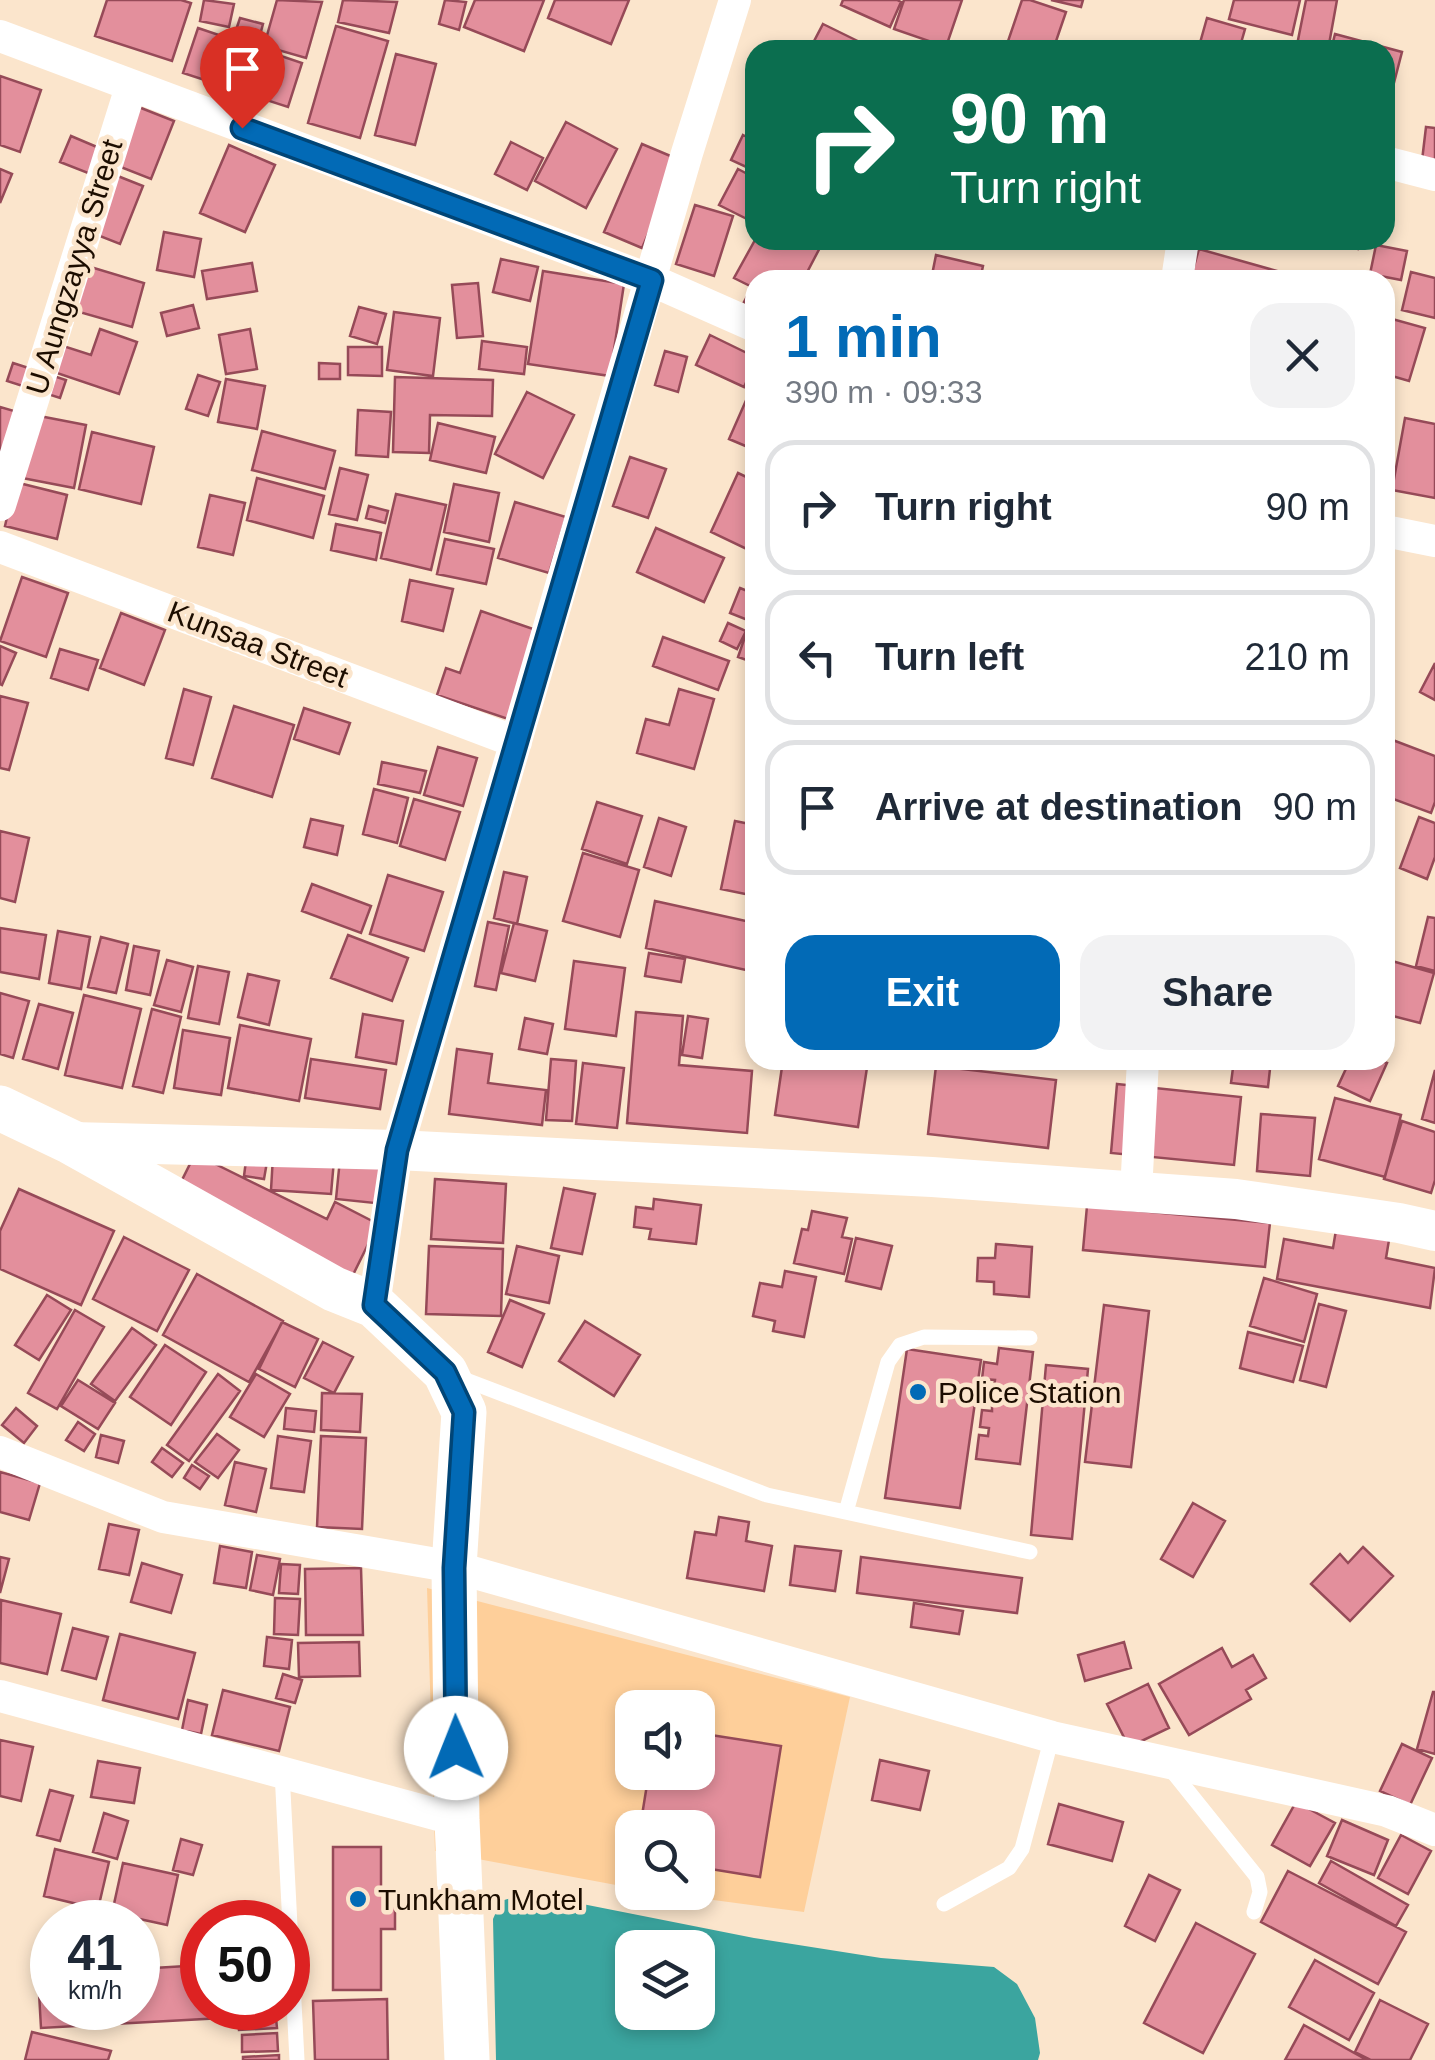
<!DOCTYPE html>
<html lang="en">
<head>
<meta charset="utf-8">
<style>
  body { margin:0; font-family:Helvetica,sans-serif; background:#f2f2f3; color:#1f2937; height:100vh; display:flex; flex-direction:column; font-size:38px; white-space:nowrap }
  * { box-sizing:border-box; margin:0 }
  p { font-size:32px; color:#747a83 }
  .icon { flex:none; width:55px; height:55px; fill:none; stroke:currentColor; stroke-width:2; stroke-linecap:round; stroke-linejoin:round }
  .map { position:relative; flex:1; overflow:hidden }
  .panel { position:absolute; left:745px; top:270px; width:650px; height:800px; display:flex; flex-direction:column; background:#fff; border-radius:30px; box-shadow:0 5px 15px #0003 }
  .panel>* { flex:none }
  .guide { position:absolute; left:745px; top:40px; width:650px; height:210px; border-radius:30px; box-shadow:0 5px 15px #0003; background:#0b6e4f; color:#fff; overflow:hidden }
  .buttons { position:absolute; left:615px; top:1690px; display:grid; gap:20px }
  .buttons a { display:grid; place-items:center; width:100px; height:100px; border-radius:20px; background:#fff; box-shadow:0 5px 15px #0003; font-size:50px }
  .speed { position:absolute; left:30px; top:1900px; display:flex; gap:20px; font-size:50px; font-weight:700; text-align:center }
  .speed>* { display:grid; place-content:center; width:130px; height:130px; border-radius:50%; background:#fff; box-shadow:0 5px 15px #0003; line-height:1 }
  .speed small { font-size:25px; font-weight:400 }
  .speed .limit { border:15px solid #d22; background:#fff; color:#111 }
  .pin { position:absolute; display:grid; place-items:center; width:85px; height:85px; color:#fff; margin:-102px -42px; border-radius:50% 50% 50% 0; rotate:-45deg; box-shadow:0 0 10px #0007 }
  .pin .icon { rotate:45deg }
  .me { position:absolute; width:110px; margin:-55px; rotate:359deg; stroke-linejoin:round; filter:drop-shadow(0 0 8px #0008) }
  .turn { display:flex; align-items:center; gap:35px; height:210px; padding:0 40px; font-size:45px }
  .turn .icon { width:130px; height:130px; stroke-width:2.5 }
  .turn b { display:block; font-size:70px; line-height:85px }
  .round { display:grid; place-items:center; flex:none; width:105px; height:105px; border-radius:30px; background:#f2f2f3 }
  .headline { display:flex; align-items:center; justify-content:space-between; height:170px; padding:0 40px }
  h1 { font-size:60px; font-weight:800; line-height:75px; color:#026ab6 }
  .button { display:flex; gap:20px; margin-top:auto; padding:20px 40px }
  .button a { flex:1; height:115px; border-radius:30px; background:#026ab6; color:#fff; font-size:40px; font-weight:800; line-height:115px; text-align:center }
  .button a+a { background:#f2f2f3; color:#1f2937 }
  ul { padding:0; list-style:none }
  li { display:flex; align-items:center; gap:30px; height:135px; margin:0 20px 15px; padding:0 20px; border:5px solid #e0e1e3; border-radius:30px }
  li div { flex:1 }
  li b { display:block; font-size:38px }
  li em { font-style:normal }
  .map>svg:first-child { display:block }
  .green { fill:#fecf9a; fill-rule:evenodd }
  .water { fill:#3ba59f; fill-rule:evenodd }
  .building { fill:#e38f9c; stroke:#964a58; stroke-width:2.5 }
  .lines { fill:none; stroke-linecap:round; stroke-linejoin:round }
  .service { stroke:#fff; stroke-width:15 }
  .minor { stroke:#fff; stroke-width:32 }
  .tertiary { stroke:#fff; stroke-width:40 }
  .secondary { stroke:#fff; stroke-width:45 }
  .route-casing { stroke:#014576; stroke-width:25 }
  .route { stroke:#026ab6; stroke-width:18 }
  .poi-dot { fill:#026ab6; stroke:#fbe5cc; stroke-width:4 }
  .labels { text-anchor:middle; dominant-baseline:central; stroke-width:9; stroke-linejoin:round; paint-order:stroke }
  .street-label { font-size:30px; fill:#1c0d00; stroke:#fbe5cc }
  .poi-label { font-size:30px; fill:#1c0d00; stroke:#fbe5cc; text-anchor:start }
</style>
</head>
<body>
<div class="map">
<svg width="1435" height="2060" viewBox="0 0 1435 2060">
  <rect width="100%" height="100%" fill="#fbe5cc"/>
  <path class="green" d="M427 1588 850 1697 804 1912 661 1893 698 1892V1828H632V1888L435 1851ZM632 1708H698V1772H632Z"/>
  <path class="water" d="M527 1893 754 1938 881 1958 994 1967 1017 1984 1035 2018 1040 2053 1038 2060H496L493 1919 501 1901ZM632 1948H698V2012H632Z"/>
  <path class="building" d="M107 0H181L191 3 172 61 95 36Z
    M204 0 234 4 229 27 200 21Z
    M277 0 322 2 306 58 264 46Z
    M343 0 397 2 389 33 338 22Z
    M445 0 466 2 459 30 439 24Z
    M475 0H544L524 51 464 27Z
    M555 0H629L611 44 548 18Z
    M843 0H897L901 2 890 27 841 5Z
    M904 0H962L946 47 894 29Z
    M1022 0H1030L1066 12 1053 50H1005Z
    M1051 0H1083L1081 7Z
    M1234 0H1300L1292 35 1229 19Z
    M1306 0H1337L1328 50H1296Z
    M240 18 263 24 258 43 234 36Z
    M1207 18 1245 29 1239 50H1198Z
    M823 24 876 50H821L812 45Z
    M336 26 388 41 360 138 308 123Z
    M198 28 302 63 288 107 183 73Z
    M1335 34 1402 52 1390 98 1385 97V50H1331Z
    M396 54 436 64 415 145 375 135Z
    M0 76 41 90 20 152 0 145Z
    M131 104 174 121 151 179 108 162Z
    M566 122 617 149 586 208 535 181Z
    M1426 127 1435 128V171L1421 169Z
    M743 135 755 141V171L731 160Z
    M71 136 104 150 93 175 60 162Z
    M511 142 543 158 527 190 495 174Z
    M642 144 680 160 642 248 604 232Z
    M229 145 275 165 245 232 200 213Z
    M0 169 12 174 0 203Z
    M100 169 143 186 120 244 77 227Z
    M738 169 755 178V223L719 205Z
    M695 205 733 216 714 276 676 264Z
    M164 232 201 239 194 277 157 270Z
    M755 240 776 242 777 240H824L803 280H755V308L744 302 752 287 734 278Z
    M1322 240H1361L1358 249Z
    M1376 245 1407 251 1401 280 1370 274Z
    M1199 249 1291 275 1290 280H1190Z
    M936 255 983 266 980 280H931Z
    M64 259 144 283 132 327 51 304Z
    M501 259 538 267 530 301 493 292Z
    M252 263 257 291 207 299 202 271Z
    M543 271 624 284 610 376 528 364Z
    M1411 272 1435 278V318L1402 310Z
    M478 283 483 336 457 338 452 285Z
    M193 305 199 328 167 336 161 313Z
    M359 307 386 314 377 344 350 336Z
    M394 312 440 318 433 376 387 370Z
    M1385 317 1425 328 1409 381 1385 374Z
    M100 329 137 342 119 394 45 369 54 343 91 355Z
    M250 329 257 369 226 374 219 335Z
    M710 335 755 357V363L744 387 696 365Z
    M482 341 527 347 524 374 479 369Z
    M348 347H382V376L348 375Z
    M665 351 687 357 678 392 655 385Z
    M13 363 66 380 60 398 7 381Z
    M319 363 340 364V379H319Z
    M198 375 220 382 208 416 186 409Z
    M395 377 493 380 492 416 430 415 429 453 393 452Z
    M226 379 265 386 257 429 218 422Z
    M755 380V450L729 439Z
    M527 392 574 415 543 478 495 454Z
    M0 407 21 413 0 501Z
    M358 410 391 412 388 457 356 455Z
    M29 414 86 425 74 488 17 477Z
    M1405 418 1435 424V498L1392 490Z
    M438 423 495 437 486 473 430 460Z
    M262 431 335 451 325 489 252 470Z
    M92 432 154 447 141 504 79 489Z
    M630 457 666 469 648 518 613 506Z
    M340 468 368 475 357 520 329 514Z
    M738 473 755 481V553L711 532Z
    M257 478 324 496 313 538 247 520Z
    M15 482 67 495 57 539 5 526Z
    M454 484 499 493 489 542 444 532Z
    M396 494 446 505 431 570 381 558Z
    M210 495 245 503 233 555 198 547Z
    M515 502 566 517 549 573 498 558Z
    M369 506 388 511 385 523 366 518Z
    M336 524 381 533 376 560 331 550Z
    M656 528 724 558 704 602 637 572Z
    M445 539 494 549 486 584 437 574Z
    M22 577 68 593 46 657 0 641Z
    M410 580 453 589 443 631 402 621Z
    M740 588 755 594V623L730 613Z
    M481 611 539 631 508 719 437 695 446 668 460 673Z
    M121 613 165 630 144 685 100 668Z
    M728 623 746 631 737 649 720 641Z
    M748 628 755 630V663L738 657Z
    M663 637 729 661 718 690 653 666Z
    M0 646 16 653 2 685 0 684Z
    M60 649 98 660 88 690 51 678Z
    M1435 663V700L1420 692Z
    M184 689 211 697 193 765 166 758Z
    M679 689 714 699 694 769 637 753 646 719 669 725Z
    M0 696 28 703 9 770 0 768Z
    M234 706 294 725 272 797 212 778Z
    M304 708 350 723 339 754 294 739Z
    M1390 739 1435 756V802L1431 813 1385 796V753Z
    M438 747 477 758 463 806 424 795Z
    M382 762 426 771 420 793 378 784Z
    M374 789 408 798 397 843 363 834Z
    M414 799 460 812 445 860 400 846Z
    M597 802 642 816 627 864 582 849Z
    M1419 817 1435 823V857L1427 879 1400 868Z
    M659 818 686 827 671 876 644 867Z
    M311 819 343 826 337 855 304 847Z
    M735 821 755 825V896L721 889Z
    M0 831 29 838 15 902 0 898Z
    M583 853 639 870 620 937 563 921Z
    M504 872 527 877 517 924 494 918Z
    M388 875 443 892 424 951 370 934Z
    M312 884 371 906 361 933 302 911Z
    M655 901 755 923V972L646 948Z
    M1428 917 1435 918V971L1416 966Z
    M488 922 509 926 496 990 475 986Z
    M514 923 547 931 535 981 501 973Z
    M0 928 46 935 39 979 0 972Z
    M58 931 90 937 81 989 49 983Z
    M348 935 408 958 392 1001 331 978Z
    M101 937 128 944 116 993 88 987Z
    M134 946 159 951 150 995 126 990Z
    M649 953 685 959 681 982 645 976Z
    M1385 959 1434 973 1420 1023 1385 1014Z
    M167 960 193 967 181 1012 154 1005Z
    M574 961 625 968 616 1036 565 1029Z
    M198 966 229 972 219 1024 188 1018Z
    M248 974 279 981 269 1025 238 1017Z
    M0 993 29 1001 13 1058 0 1054Z
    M84 995 141 1009 122 1088 65 1075Z
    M39 1004 73 1013 58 1069 23 1059Z
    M152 1009 181 1017 163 1093 133 1086Z
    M636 1012 683 1016 679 1065 752 1071 747 1133 627 1123Z
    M363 1014 403 1021 396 1064 356 1057Z
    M688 1016 708 1019 702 1058 682 1055Z
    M525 1018 553 1024 547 1054 519 1049Z
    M240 1025 311 1039 299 1101 228 1088Z
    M183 1030 230 1038 221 1095 174 1088Z
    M457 1049 492 1054 488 1083 546 1090 542 1125 449 1114Z
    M311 1059 386 1070 380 1109 305 1098Z
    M551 1059 576 1061 572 1121 546 1120Z
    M783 1060 868 1061 858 1127 775 1115Z
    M1234 1060H1271L1268 1087 1231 1083Z
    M1350 1060H1380L1387 1063 1370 1101 1338 1086Z
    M583 1063 624 1068 617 1128 576 1124Z
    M936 1066 1056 1080 1048 1148 928 1134Z
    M1435 1070V1123L1422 1119Z
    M1117 1084 1241 1097 1234 1165 1111 1153Z
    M1335 1098 1401 1115 1385 1177 1319 1159Z
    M1261 1114 1315 1118 1310 1176 1257 1171Z
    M1402 1121 1435 1132V1180L1431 1193 1384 1179Z
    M247 1153 268 1156 264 1179 244 1176Z
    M195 1154 327 1219 335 1202 378 1224 349 1283 174 1196Z
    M273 1156 334 1160 331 1194 271 1190Z
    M340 1159 388 1164 384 1204 336 1199Z
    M435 1179 506 1184 503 1243 431 1239Z
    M564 1188 595 1194 582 1254 551 1248Z
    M19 1189 114 1231 81 1305 0 1269V1231Z
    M654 1199 701 1205 696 1244 649 1239 651 1229 634 1227 636 1207 653 1209Z
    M1087 1206 1270 1223 1265 1267 1083 1250Z
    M812 1211 847 1218 842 1237 852 1239 844 1274 794 1263 802 1229 808 1230Z
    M1336 1230 1389 1240 1386 1258 1435 1268 1430 1308 1277 1279 1284 1239 1333 1248Z
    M124 1237 189 1270 157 1331 93 1299Z
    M856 1238 892 1246 881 1289 846 1281Z
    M996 1244 1032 1247 1029 1297 994 1294V1282L977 1281 978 1258H995Z
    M429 1246 503 1249 501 1316 426 1314Z
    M517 1246 559 1256 549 1303 506 1294Z
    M785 1271 816 1277 804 1337 773 1331 775 1321 753 1316 760 1283 782 1287Z
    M197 1274 283 1321 249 1382 163 1335Z
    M1264 1278 1317 1294 1304 1342 1250 1326Z
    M47 1295 71 1310 39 1360 15 1345Z
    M510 1300 544 1314 522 1367 488 1352Z
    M1319 1304 1346 1311 1326 1387 1300 1380Z
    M1104 1305 1149 1311 1131 1467 1085 1462Z
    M75 1310 104 1327 57 1409 28 1393Z
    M585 1321 640 1355 614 1396 559 1361Z
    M282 1322 318 1339 295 1387 259 1369Z
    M132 1328 156 1345 115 1401 91 1384Z
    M1248 1332 1303 1346 1293 1382 1240 1368Z
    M323 1342 353 1357 334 1393 304 1378Z
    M165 1345 206 1372 171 1425 130 1397Z
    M999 1348 1033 1352 1020 1464 976 1459 979 1435 988 1436 989 1428 980 1427 982 1410 992 1411V1404L981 1403 982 1386 994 1388 995 1380 982 1379 984 1362 997 1364Z
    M907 1349 981 1360 960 1508 885 1498Z
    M1046 1365 1088 1369 1072 1539 1031 1535Z
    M218 1374 240 1391 189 1461 167 1445Z
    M256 1374 290 1394 264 1437 230 1417Z
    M78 1380 115 1403 98 1429 61 1406Z
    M322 1393 362 1394 360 1432 321 1430Z
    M16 1408 37 1426 24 1443 2 1425Z
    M286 1408 316 1411 314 1432 284 1429Z
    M78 1422 95 1434 84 1451 66 1440Z
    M217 1434 239 1450 218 1478 195 1462Z
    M101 1435 124 1441 118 1463 96 1457Z
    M278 1436 311 1441 304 1492 271 1488Z
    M321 1436 366 1438 362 1529 317 1527Z
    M162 1448 183 1463 172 1477 152 1462Z
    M235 1462 266 1469 256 1512 225 1505Z
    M192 1465 209 1476 200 1489 184 1478Z
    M0 1472 40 1483 29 1520 0 1512Z
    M1193 1503 1225 1521 1193 1577 1161 1559Z
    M719 1517 749 1522 746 1541 772 1546 764 1591 687 1578 695 1532 716 1535Z
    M109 1524 139 1530 129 1575 99 1569Z
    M220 1546 252 1552 246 1588 214 1583Z
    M795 1546 841 1551 835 1591 790 1585Z
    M1363 1547 1393 1576 1350 1621 1311 1584 1340 1554 1348 1563Z
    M257 1555 280 1559 273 1595 250 1590Z
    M0 1557 9 1559 0 1593Z
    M861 1557 1022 1578 1017 1613 857 1593Z
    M142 1563 182 1575 171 1613 131 1602Z
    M281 1564 300 1565 298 1594 279 1593Z
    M361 1568 363 1635H306L305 1569Z
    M275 1598 300 1599 298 1635 274 1634Z
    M1 1600 61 1614 47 1674 0 1663Z
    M914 1603 963 1611 959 1634 911 1627Z
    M73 1628 108 1637 96 1679 62 1670Z
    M120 1634 195 1653 178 1719 103 1700Z
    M267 1637 292 1640 289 1669 264 1666Z
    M359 1642 360 1676 299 1677 298 1643Z
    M1124 1642 1131 1668 1085 1681 1078 1655Z
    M1222 1648 1232 1667 1253 1655 1266 1678 1246 1690 1251 1699 1189 1735 1159 1684Z
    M283 1674 302 1680 295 1703 276 1698Z
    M1148 1684 1169 1728 1129 1747 1107 1704Z
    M223 1690 290 1707 279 1751 212 1735Z
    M1433 1692H1435V1754L1417 1749Z
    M188 1700 207 1705 201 1734 182 1730Z
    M698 1733 781 1746 760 1877 698 1867V1828H640L649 1772H698Z
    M0 1740 33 1747 21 1801 0 1796Z
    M1402 1744 1432 1758 1410 1805 1380 1791Z
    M880 1760 929 1771 920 1810 872 1800Z
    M98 1761 140 1768 134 1803 91 1797Z
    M50 1790 73 1796 60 1841 37 1835Z
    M1296 1802 1335 1823 1310 1866 1272 1845Z
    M1059 1804 1123 1822 1112 1861 1048 1844Z
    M104 1813 128 1821 117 1859 93 1852Z
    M1342 1820 1388 1840 1374 1875 1327 1856Z
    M1401 1835 1431 1851 1408 1894 1378 1878Z
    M181 1839 202 1845 193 1875 173 1870Z
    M333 1847H381V1894H395V1929H381V1990H333Z
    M55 1849 109 1862 98 1909 44 1896Z
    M1331 1861 1408 1905 1396 1926 1319 1883Z
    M123 1863 178 1875 167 1925 112 1913Z
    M1288 1871 1406 1932 1378 1984 1261 1922Z
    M1149 1875 1180 1890 1155 1941 1125 1926Z
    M1196 1923 1255 1954 1203 2053 1144 2023Z
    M1315 1960 1374 1993 1349 2040 1289 2007Z
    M202 1965V2008H222V2018L41 2028 38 1975 52 1974V2008H138V1969Z
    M387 1999 388 2060H315L313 2001Z
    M1380 2000 1428 2024 1410 2060H1371L1355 2052Z
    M238 2008H275L277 2028 239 2030Z
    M1304 2025 1367 2060H1285Z
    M32 2032 111 2051 108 2060H25Z
    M277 2033 278 2051 242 2052V2035Z
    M279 2055V2060H243V2057Z"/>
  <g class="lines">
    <path class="service" d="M458 1377 767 1495 1030 1552
      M846 1512 888 1362 900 1345 924 1337 1030 1338
      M1168 1766 1257 1877 1260 1892 1254 1912
      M282 1772 297 2060
      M944 1904 1009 1868 1022 1849 1052 1737"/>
    <path class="minor" d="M0 36 651 280 755 326
      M1385 162 1435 175
      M1177 280 1183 240
      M0 505 131 87
      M1385 531 1435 541
      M0 547 516 742
      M1136 1192 1143 1060
      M374 1305 397 1150 687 153 735 0
      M0 1452 163 1517 454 1567 1052 1737 1387 1811 1435 1830
      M0 1696 457 1820"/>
    <path class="tertiary" d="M71 1142 397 1150 932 1177 1236 1199 1399 1223 1435 1231"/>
    <path class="secondary" d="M0 1108 71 1142 334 1289 374 1305 445 1372 464 1412 454 1567 457 1820 467 2060"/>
  </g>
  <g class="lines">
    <defs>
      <path id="route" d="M242 128 652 280 397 1150 374 1305 445 1372 464 1412 454 1568 456 1748"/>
    </defs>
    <use href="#route" class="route-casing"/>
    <use href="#route" class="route"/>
  </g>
  <g class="poi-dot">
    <circle cx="918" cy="1392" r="10"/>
    <circle cx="358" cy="1899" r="10"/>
  </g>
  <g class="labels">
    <g class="street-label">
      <text transform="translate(74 267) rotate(-73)">U Aungzayya Street</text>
      <text transform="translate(258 644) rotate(21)">Kunsaa Street</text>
    </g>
    <g class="poi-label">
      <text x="938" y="1392">Police Station</text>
      <text x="378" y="1899">Tunkham Motel</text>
    </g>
  </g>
</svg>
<div class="buttons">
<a><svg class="icon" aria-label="sound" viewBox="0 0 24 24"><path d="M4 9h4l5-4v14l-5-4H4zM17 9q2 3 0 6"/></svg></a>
<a><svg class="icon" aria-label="search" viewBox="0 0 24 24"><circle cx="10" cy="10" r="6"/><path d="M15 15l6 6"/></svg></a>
<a><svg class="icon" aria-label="layers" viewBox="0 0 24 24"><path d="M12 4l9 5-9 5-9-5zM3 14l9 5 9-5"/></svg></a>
</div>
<div class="speed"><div>41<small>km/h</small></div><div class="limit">50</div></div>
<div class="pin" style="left:242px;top:128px;background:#d93025"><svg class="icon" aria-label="arrive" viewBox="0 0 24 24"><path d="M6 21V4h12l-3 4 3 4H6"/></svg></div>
<svg class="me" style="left:456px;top:1748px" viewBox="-20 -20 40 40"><circle r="19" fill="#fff"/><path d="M0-13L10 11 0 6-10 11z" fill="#026ab6"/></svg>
<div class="guide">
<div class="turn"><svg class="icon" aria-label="right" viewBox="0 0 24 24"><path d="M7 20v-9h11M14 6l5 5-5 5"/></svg><div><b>90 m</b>Turn right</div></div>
</div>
<section class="panel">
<div class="headline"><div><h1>1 min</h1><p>390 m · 09:33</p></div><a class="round"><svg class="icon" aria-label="close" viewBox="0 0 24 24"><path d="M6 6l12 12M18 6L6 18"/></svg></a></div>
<ul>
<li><svg class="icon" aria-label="right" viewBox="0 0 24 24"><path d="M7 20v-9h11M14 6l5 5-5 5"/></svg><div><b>Turn right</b></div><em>90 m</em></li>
<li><svg class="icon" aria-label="left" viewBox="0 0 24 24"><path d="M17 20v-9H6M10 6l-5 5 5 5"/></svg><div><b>Turn left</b></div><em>210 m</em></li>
<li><svg class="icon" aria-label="arrive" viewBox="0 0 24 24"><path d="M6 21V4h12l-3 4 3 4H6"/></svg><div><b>Arrive at destination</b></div><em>90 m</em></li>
</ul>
<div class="button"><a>Exit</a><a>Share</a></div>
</section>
</div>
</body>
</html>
